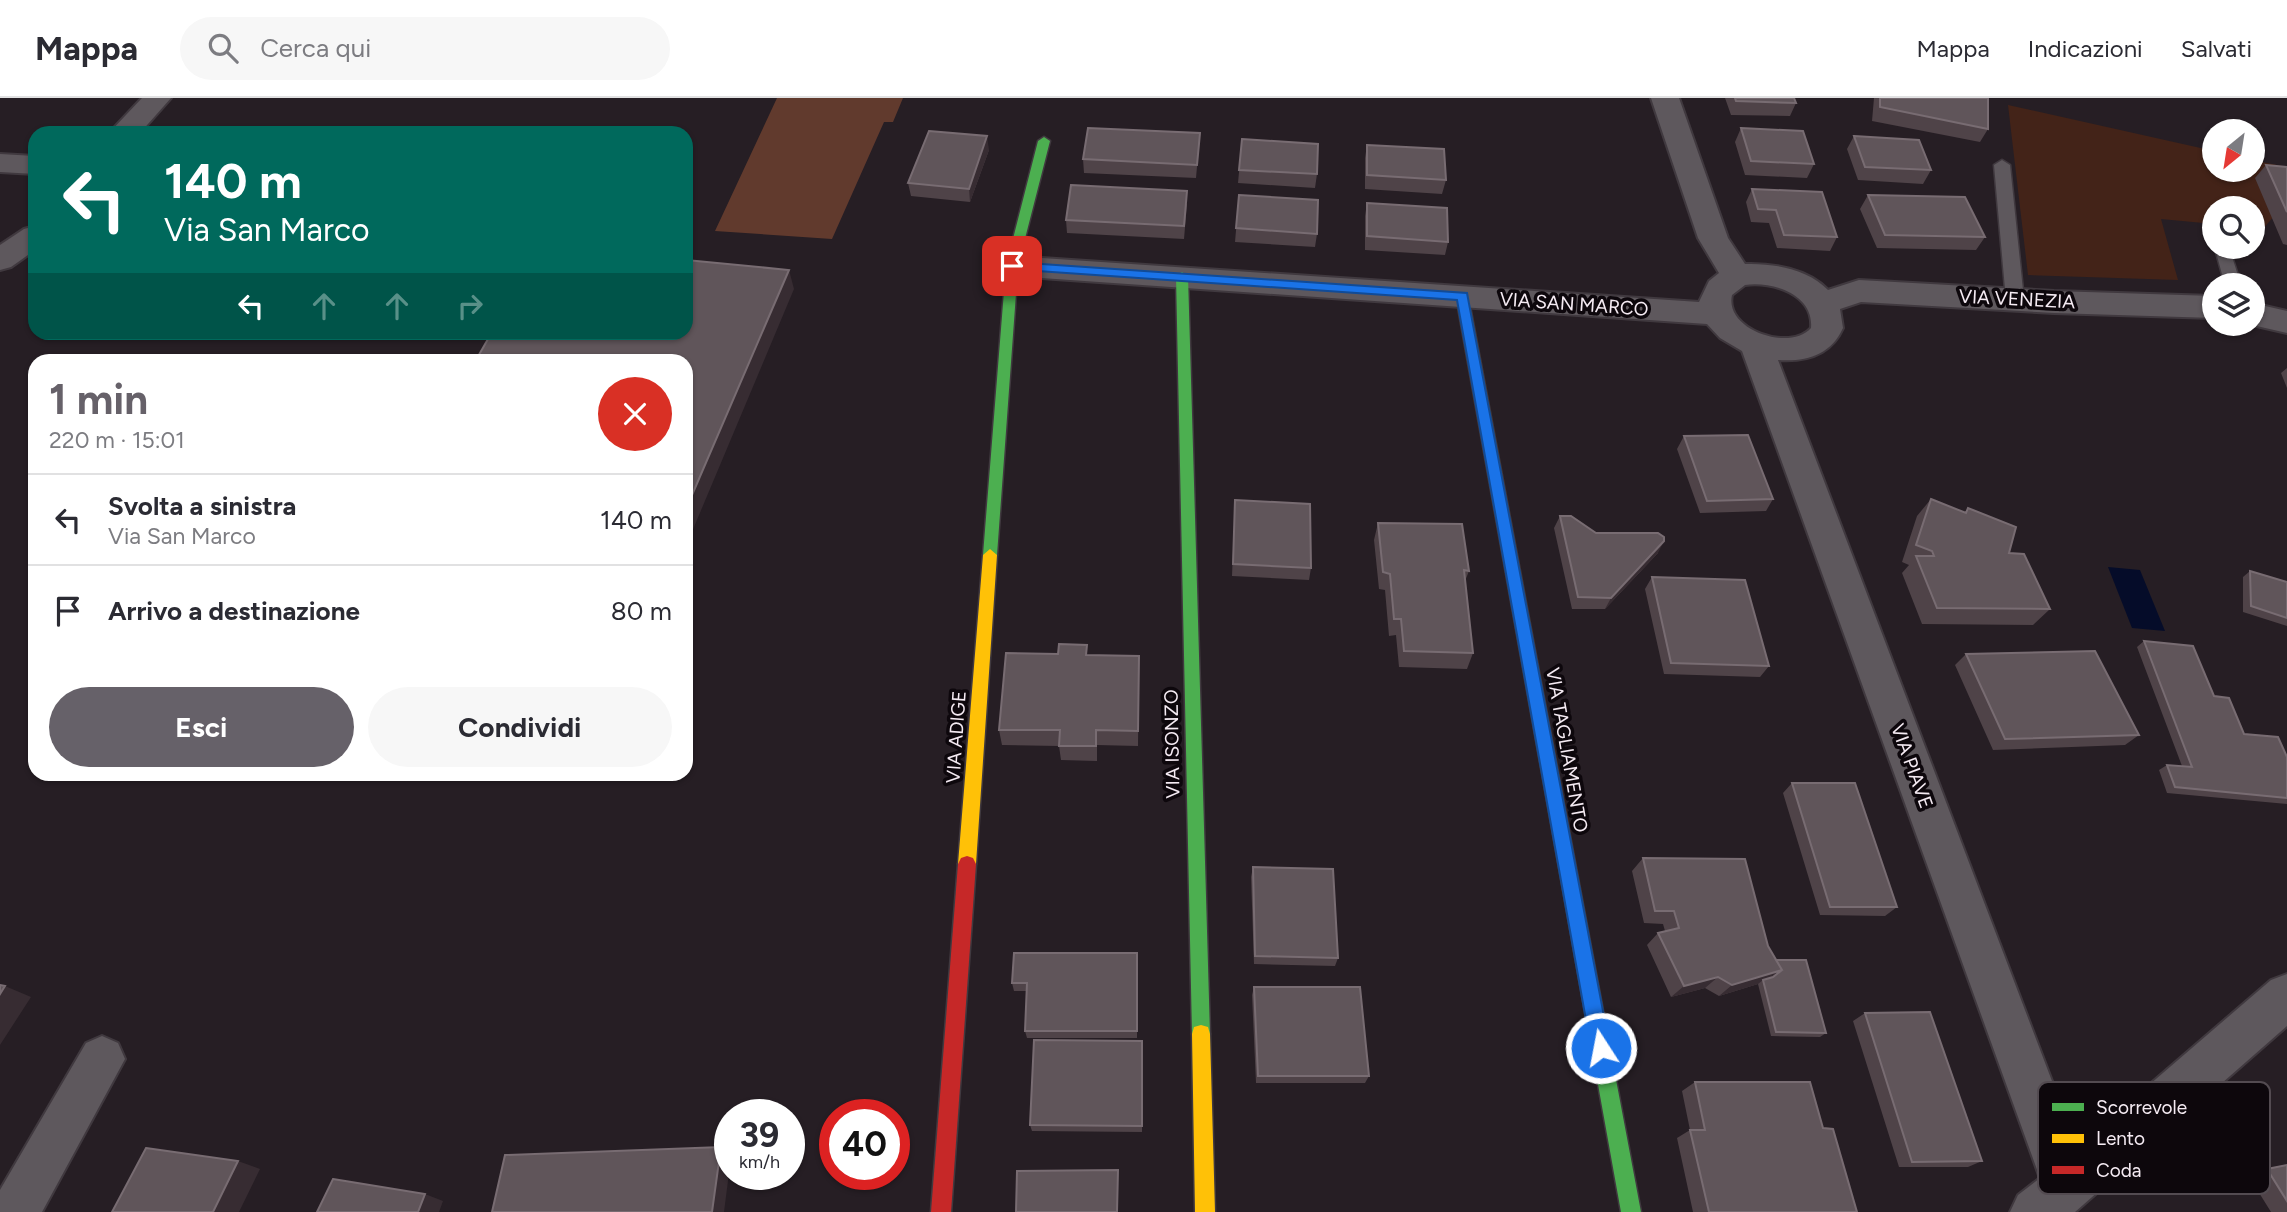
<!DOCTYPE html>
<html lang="it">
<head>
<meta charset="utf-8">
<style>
  body { margin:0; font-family:Figtree,sans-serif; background:#f7f7f7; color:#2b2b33; height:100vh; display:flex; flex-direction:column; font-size:26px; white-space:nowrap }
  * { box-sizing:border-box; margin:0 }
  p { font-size:23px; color:#7c7c81 }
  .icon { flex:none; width:38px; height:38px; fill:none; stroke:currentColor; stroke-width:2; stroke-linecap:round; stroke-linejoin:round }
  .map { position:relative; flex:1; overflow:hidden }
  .side { position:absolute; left:28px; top:256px; width:665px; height:427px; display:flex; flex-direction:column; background:#fff; border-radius:21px; box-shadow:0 2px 5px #0004 }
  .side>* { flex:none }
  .guide { position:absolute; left:28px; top:28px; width:665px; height:214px; border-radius:21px; box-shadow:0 2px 5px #0004; background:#00695c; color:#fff; overflow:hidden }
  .needle { width:46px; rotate:210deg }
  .fabs { position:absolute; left:2202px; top:21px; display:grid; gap:14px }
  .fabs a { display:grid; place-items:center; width:63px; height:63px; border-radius:50%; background:#fff; box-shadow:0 2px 5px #0004; font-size:35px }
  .speed { position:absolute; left:714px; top:1001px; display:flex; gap:14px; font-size:35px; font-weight:700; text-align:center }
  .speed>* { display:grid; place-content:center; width:91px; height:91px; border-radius:50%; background:#fff; box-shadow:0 2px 5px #0004; line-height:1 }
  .speed small { font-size:18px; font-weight:400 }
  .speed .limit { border:10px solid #d22; background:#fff; color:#111 }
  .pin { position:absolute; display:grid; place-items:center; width:60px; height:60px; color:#fff; margin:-30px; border-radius:14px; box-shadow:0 4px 10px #0006 }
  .me { position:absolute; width:77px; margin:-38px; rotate:349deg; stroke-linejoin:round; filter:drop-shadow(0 0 5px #0008) }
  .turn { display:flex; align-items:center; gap:24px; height:147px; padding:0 21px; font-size:32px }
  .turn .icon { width:91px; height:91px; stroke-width:2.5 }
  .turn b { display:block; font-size:49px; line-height:60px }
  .lanes { display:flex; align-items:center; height:66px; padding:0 21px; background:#0003; justify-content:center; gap:35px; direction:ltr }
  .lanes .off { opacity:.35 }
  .round { display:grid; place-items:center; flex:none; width:74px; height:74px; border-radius:37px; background:#f7f7f7 }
  .headline { display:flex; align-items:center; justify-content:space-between; height:119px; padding:0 21px }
  h1 { font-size:42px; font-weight:700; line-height:52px; color:#666169 }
  .primary-button { display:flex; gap:14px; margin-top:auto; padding:14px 21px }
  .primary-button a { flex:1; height:80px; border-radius:42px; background:#666169; color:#fff; font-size:28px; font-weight:700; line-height:80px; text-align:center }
  .primary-button a+a { background:#f7f7f7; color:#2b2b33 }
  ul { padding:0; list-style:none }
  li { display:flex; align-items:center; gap:21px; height:91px; padding:0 21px; border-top:2px solid #e1e1e2 }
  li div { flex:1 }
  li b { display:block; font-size:26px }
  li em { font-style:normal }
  header { display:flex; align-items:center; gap:42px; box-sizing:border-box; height:98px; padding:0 35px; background:#fff; border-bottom:2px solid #e1e1e2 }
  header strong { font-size:33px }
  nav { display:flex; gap:38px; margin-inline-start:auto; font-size:24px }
  .search { width:490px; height:63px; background:#f7f7f7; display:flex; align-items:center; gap:18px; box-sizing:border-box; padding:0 24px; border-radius:38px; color:#7c7c81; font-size:26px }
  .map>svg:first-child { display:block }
  .green { fill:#432318 }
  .forest { fill:#613a2d }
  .water { fill:#050c29 }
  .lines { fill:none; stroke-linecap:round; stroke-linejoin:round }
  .lane-casing { stroke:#40393f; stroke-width:3 }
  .street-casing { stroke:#40393f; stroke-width:4 }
  .fast-casing { stroke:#40393f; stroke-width:3 }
  .slow-casing { stroke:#40393f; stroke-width:3 }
  .jam-casing { stroke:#40393f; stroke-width:3 }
  .lane { fill:#5e585d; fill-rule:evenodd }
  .street { fill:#5e585d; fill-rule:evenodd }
  .fast { fill:#4caf50; fill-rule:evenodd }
  .slow { fill:#ffc107; fill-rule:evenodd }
  .jam { fill:#c62828; fill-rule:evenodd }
  .wall { fill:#4f4348 }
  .shaded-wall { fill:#372c32 }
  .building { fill:#60555a; stroke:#786c72; stroke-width:2 }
  .route { fill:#1a73e8; stroke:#114b97; stroke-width:2 }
  .labels { text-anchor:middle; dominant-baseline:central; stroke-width:7; stroke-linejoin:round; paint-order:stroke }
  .street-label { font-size:19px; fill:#f5ebf3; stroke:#0d070c }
  .key { fill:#0d070c; stroke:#534b51; stroke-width:2 }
  .key-label { font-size:19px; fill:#f5ebf3 }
</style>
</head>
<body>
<header>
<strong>Mappa</strong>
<div class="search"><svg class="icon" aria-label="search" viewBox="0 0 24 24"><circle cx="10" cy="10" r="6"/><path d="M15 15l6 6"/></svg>Cerca qui</div>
<nav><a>Mappa</a><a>Indicazioni</a><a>Salvati</a></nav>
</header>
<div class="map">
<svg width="2287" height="1114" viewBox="0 0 2287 1114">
  <rect width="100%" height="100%" fill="#261e24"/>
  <path class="green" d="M2008 7 2214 53V72H2252V62L2287 69V103L2262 132 2252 131V110H2214V126L2161 121 2178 182 2028 177Z"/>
  <path class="forest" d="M777 0H903L893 24H884L832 141 715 133Z"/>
  <path class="water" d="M2108 469 2140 472 2165 533 2132 530Z"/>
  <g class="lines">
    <defs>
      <path id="lane" d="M2002 62 2010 67 2024 202 2015 208 2006 202 1994 67Z
        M2214 147 2229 149 2241 187H2225Z"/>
      <path id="street" d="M142 0H171L140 35H109Z
        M1651 0H1679L1728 140 1745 166C1773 165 1808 171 1828 192L1859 182 2054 193 2214 198V220L2054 215 1861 204 1840 211 1843 230C1831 257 1806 264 1778 262L2077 1049 2271 882 2287 876V928L2075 1114H2010L2018 1097 2040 1080 1742 253 1720 240 1707 226 1012 178 1001 175 997 168 1001 161 1012 158 1699 204 1709 183 1719 175 1698 140ZM1745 187C1772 183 1814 196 1811 230 1790 254 1724 232 1732 197Z
        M0 56 35 58V76L0 74Z
        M35 128V152L11 169 0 172V147L24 131Z
        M2252 205 2287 213V235L2248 226H2252Z
        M102 938 118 945 125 961 42 1114H0V1092L86 945Z"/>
      <path id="fast" d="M1044 39 1050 43 1018 168 997 457 990 463 983 457 1006 168 1038 43Z
        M1182 174 1188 178 1210 936 1208 943 1201 945 1194 943 1192 936 1176 178Z
        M1462 194 1468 198 1641 1114H1621L1456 198Z"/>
      <path id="slow" d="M990 451 997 457 976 766 973 772 967 774 961 772 958 766 983 457Z
        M1201 927 1208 929 1210 936 1215 1114H1195L1192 936 1194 929Z"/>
      <path id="jam" d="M967 758 973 760 976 766 951 1114H931L958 766 961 760Z"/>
    </defs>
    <use href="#lane" class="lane-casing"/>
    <use href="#street" class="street-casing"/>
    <use href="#fast" class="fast-casing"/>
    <use href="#slow" class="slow-casing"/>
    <use href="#jam" class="jam-casing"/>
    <use href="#lane" class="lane"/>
    <use href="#street" class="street"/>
    <use href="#fast" class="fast"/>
    <use href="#slow" class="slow"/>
    <use href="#jam" class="jam"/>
  </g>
  <path class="wall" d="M1725 0H1794L1796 5 1790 18 1731 17Z
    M1874 0H1988V31L1980 44 1872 23Z
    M1741 30 1814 66 1807 80 1745 77 1735 44Z
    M1200 35 1196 80 1084 75 1083 61Z
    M1854 38 1931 72 1923 86 1858 82 1847 51Z
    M1242 41 1317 76 1315 90 1238 85Z
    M1367 47 1446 82 1442 96 1365 91V60Z
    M989 52 970 104 911 98 908 85Z
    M2266 67 2287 69V147L2283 146 2255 80Z
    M1752 91 1837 139 1830 153 1777 150 1769 125 1751 124 1746 104Z
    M1239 97 1317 136 1315 149 1235 144Z
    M1868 97 1985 139 1976 152 1877 150 1860 111Z
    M1367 105 1448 144 1445 157 1365 152V118Z
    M1187 106 1184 141 1067 135 1066 122Z
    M2287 270V290L2281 275Z
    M1684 338 1773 401 1766 413 1700 415 1677 351Z
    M1931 401 1965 414 1968 410 2009 455 2050 511 2033 527 1922 526 1902 475 1909 467 1902 464 1917 418Z
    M1235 402 1311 470 1309 482 1232 478Z
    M1560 418 1596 435 1658 455 1605 511H1572L1554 430Z
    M1378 425 1469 473 1465 483 1473 555 1467 571 1399 569 1396 537 1389 538 1385 492 1379 491 1374 442Z
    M2250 473 2287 484V528L2243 514V479Z
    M1652 479 1769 568 1760 579 1664 576 1645 491Z
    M2144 543 2214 598 2244 636 2287 659V706L2167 695 2159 672 2167 667 2182 668 2137 549Z
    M1966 556 2139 637 2125 647 1993 652 1955 567Z
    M1087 557 1139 558 1138 648 1097 647V663L1061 662 1059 648 1002 647 999 632Z
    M1792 685 1897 809 1885 818 1820 817 1783 695Z
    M1643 760 1768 848 1776 862 1826 935 1820 939 1771 938 1758 886 1719 898 1705 890 1671 899 1647 847 1658 835 1665 833 1663 826 1644 825 1632 773Z
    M1253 769 1338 860 1335 868 1254 866 1251 779Z
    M1137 855V940H1027L1025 933 1027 893H1014L1012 885Z
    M1254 889 1369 978 1365 985H1256L1252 897Z
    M1865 915 1982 1063 1968 1069H1899L1853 923Z
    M1142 943V1034L1032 1033 1030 1027Z
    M1695 984 1823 1030 1857 1114H1693L1677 1040 1690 1032 1682 993Z
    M2287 1067V1114H2271L2248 1077Z"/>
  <path class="shaded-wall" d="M987 38 989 52 970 104 969 91Z
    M789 172 794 191 686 448V411Z
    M1664 443 1658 455 1605 511 1611 500Z
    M1782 872 1767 883 1763 882 1758 886 1719 898 1732 887Z
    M1718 879 1705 890 1671 899 1684 888Z
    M5 888 31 899 0 947V896Z
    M721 1049 730 1056V1067L724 1114H712Z
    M238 1063 260 1071 239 1114H213Z
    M425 1096 443 1103 439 1114H418Z"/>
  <path class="building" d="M1735 0H1794L1796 5 1736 3Z
    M1880 0H1988V31L1880 9Z
    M1088 30 1200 35 1197 67 1083 61Z
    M1741 30 1803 33 1814 66 1751 63Z
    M929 33 987 38 969 91 908 85Z
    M1854 38 1919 42 1931 72 1865 69Z
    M1242 41 1318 46 1317 76 1239 72Z
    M1367 47 1444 51 1446 82 1367 77Z
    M2266 67 2287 69V114Z
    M1071 87 1187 93 1184 128 1066 122Z
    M1752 91 1822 94 1837 139 1784 137 1776 112 1758 111Z
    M1239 97 1318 102 1317 136 1236 130Z
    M1868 97 1965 99 1985 139 1885 137Z
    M1367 105 1447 110 1448 144 1367 138Z
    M686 162 789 172 686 411V262H476L492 234H686Z
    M1748 337 1773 401 1707 403 1684 338Z
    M1931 401 1966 415 1968 410 2016 429 2009 455 2024 456 2050 511 1937 510 1916 458H1934L1932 453 1916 447Z
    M1235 402 1310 406 1311 470 1233 466Z
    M1560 418H1571L1596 435H1658L1664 439V443L1611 500 1578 499Z
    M1378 425 1462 426 1469 473 1464 472 1473 555 1404 553 1401 521H1394L1390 476 1383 474Z
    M2250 473 2287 484V520L2251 508Z
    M1652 479 1745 482 1769 568 1671 565Z
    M2144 543 2193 548 2214 598 2229 600 2244 636 2278 639 2287 659V700L2175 689 2167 667 2192 669Z
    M1059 546 1087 547 1086 557 1139 558 1138 633 1096 632V648H1059L1060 632H999L1006 555 1058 556Z
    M2095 553 2139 637 2005 641 1966 556Z
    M1792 685H1855L1897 809H1830Z
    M1643 760 1745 761 1768 848 1782 872 1732 887 1718 879 1684 888 1658 835 1679 830 1674 813H1655Z
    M1253 769 1333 771 1338 860 1255 858Z
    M1014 855H1137V933H1025L1027 885H1012Z
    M1776 862H1806L1826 935 1776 934 1763 882 1773 879 1782 872Z
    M0 887 5 888 0 896Z
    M1254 889H1360L1369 978H1258Z
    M1930 914 1982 1063 1912 1064 1865 915Z
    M1034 942 1142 943V1028L1030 1027Z
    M1695 984H1810L1823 1030 1833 1031 1857 1114H1709L1690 1032H1705Z
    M721 1049 712 1114H492L505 1057Z
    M146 1050 238 1063 213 1114H112Z
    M2287 1067V1103L2267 1071Z
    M1118 1072 1117 1114H1016L1017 1073Z
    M333 1081 425 1096 418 1114H317Z"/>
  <path class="route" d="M1012 164 1467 195 1610 950 1607 957 1601 960 1594 957 1591 950 1457 202 1008 171V165Z"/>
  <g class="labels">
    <g class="street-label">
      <text transform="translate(2017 201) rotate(3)">VIA VENEZIA</text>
      <text transform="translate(1574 206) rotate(4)">VIA SAN MARCO</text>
      <text transform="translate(956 639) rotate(-86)">VIA ADIGE</text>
      <text transform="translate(1172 646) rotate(-91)">VIA ISONZO</text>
      <text transform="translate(1567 652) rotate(80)">VIA TAGLIAMENTO</text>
      <text transform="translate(1912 668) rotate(70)">VIA PIAVE</text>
    </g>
  </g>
  <rect x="2038" y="984" width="232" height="112" rx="10" class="key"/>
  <rect x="2052" y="1005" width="32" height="8" fill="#4caf50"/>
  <rect x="2052" y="1036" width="32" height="9" fill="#ffc107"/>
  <rect x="2052" y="1068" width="32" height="8" fill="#c62828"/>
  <g class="key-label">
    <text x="2096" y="1016">Scorrevole</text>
    <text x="2096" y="1047">Lento</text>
    <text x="2096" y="1079">Coda</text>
  </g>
</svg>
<div class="fabs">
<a><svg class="needle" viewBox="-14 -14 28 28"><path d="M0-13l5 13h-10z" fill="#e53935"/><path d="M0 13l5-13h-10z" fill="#7c7c81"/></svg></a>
<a><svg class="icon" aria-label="search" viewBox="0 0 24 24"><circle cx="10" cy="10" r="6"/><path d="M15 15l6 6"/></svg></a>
<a><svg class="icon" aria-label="layers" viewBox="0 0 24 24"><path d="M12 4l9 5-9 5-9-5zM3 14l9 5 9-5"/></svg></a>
</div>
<div class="speed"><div>39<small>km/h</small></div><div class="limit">40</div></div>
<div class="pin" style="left:1012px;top:168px;background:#d93025"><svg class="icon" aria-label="arrive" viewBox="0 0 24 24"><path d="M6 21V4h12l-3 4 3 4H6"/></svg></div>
<svg class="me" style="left:1601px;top:950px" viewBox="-20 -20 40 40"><circle r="17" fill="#1a73e8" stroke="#fff" stroke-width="3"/><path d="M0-11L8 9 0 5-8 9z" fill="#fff"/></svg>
<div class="guide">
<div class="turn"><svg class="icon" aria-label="left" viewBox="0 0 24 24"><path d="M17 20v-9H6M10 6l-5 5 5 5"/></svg><div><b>140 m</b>Via San Marco</div></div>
<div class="lanes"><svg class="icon" aria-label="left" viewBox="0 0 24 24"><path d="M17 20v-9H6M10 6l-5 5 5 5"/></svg><svg class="icon off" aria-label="ahead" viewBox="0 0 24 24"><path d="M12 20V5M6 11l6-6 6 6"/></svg><svg class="icon off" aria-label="ahead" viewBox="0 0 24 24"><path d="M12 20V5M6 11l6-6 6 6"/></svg><svg class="icon off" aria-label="right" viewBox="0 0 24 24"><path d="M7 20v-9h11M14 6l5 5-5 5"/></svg></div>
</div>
<section class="side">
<div class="headline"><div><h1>1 min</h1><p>220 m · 15:01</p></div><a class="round" style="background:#d93025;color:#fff"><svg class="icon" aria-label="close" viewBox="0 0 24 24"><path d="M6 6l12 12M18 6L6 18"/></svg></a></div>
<ul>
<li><svg class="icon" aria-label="left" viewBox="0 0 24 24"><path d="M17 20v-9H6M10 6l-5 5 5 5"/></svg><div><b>Svolta a sinistra</b><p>Via San Marco</p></div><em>140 m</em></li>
<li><svg class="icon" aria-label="arrive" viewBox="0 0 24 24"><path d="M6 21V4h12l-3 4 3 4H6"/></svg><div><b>Arrivo a destinazione</b></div><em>80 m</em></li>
</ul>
<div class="primary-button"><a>Esci</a><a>Condividi</a></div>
</section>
</div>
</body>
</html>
